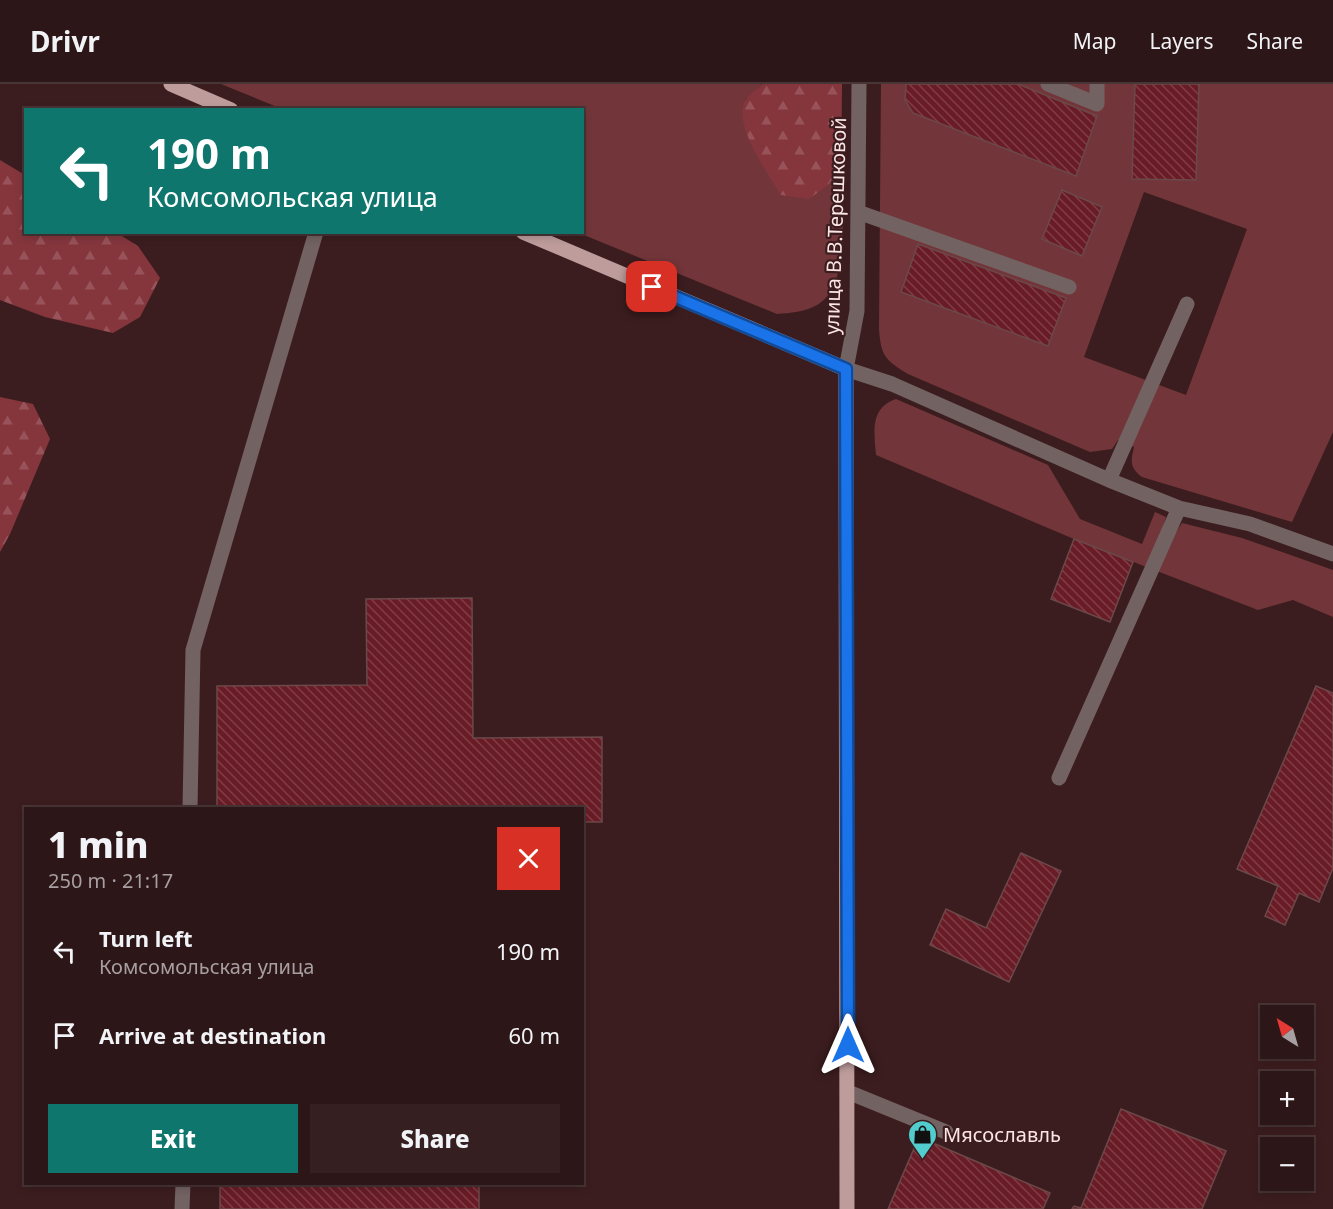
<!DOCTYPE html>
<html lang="en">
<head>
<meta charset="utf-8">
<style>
  body { margin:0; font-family:"Noto Sans",sans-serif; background:#351f20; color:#f1f3f6; height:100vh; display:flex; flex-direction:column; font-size:22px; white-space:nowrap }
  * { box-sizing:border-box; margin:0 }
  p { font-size:20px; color:#a79fa1 }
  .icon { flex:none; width:33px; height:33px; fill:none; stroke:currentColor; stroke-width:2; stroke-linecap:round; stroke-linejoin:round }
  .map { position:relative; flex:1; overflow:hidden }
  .panel { position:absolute; left:24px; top:723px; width:560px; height:378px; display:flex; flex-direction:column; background:#2d1617; border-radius:0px; box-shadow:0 3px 9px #0003,0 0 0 2px #483536 }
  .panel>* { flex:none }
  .guide { position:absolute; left:24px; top:24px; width:560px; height:126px; border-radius:0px; box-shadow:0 3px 9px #0003,0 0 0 2px #483536; background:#0f766e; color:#fff; overflow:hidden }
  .needle { width:39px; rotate:323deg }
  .controls { position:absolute; left:1260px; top:921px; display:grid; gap:12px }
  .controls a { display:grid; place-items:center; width:54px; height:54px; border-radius:0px; background:#2d1617; box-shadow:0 3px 9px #0003,0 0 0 2px #483536; font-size:30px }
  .pin { position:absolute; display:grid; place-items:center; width:51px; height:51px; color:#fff; margin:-26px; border-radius:12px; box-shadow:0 3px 9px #0006 }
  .me { position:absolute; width:66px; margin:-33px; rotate:0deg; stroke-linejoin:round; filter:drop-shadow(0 0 4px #0008) }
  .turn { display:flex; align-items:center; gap:21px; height:126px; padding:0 24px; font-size:27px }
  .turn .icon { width:78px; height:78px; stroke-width:2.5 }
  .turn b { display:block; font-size:42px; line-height:51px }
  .round { display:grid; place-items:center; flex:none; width:63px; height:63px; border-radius:0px; background:#351f20 }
  .head { display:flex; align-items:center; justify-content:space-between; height:102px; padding:0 24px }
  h1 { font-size:36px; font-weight:800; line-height:45px }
  .primary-button { display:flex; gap:12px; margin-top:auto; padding:12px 24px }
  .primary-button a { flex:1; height:69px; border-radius:0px; background:#0f766e; color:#fff; font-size:24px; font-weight:800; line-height:69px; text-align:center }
  .primary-button a+a { background:#351f20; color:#f1f3f6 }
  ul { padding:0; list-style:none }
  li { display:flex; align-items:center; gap:18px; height:84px; padding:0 24px }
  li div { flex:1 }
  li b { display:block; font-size:22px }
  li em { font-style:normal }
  header { display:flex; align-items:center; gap:36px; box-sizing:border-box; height:84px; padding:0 30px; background:#2d1617; border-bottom:2px solid #483536 }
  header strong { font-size:28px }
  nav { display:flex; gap:33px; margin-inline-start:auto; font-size:21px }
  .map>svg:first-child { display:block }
  .green { fill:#72363a; fill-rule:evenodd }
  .forest { fill:url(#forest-firs) }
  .building { fill:url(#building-back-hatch); stroke:#6b4849; stroke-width:1.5 }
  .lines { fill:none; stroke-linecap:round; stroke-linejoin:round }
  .minor { stroke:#736262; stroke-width:15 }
  .major { stroke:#be9c9c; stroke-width:15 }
  .route-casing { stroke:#114b97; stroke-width:15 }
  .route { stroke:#1a73e8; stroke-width:10 }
  .labels { text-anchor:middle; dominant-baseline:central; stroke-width:4.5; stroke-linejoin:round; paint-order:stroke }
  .street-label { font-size:20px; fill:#fbe5e5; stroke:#3c1d1f }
  .poi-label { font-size:20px; fill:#fbe5e5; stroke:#3c1d1f; text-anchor:start }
</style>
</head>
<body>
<header>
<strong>Drivr</strong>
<nav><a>Map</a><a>Layers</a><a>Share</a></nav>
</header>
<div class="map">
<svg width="1333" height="1125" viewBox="0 0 1333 1125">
  <defs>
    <pattern id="forest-firs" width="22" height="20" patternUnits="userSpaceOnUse" patternTransform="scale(1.5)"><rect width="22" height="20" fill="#85363d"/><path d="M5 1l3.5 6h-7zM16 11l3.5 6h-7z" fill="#975359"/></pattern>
    <pattern id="building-back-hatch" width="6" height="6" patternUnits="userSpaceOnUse" patternTransform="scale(1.5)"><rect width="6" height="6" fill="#691c26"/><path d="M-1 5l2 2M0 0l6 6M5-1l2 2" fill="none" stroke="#7f3d45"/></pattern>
  </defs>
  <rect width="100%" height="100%" fill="#3c1d1f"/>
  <path class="green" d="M221 0H762L745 16 829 100 841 81C841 117 853 201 817 221 805 228 790 229 777 230L579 149 582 148V26L282 25Z
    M881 0H1333V348L1292 438 1142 393C1129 383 1131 377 1134 363L1118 356 1112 365 1090 368 908 290C885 276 881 272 879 245ZM1144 108 1247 145 1186 311 1084 273Z
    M896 315 1048 381 1080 435 1142 460 1155 428 1166 433 1161 449 1173 453 1182 439 1242 454 1333 486V533L1293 516 1258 526 1074 455 876 371C874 347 870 324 896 315Z"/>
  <path class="forest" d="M762 0H842L841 81 829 100 809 115 781 111C768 89 733 42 745 17 748 11 757 5 762 0Z
    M0 76 25 91 26 148 117 149 138 162 160 194 140 233 113 249 45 233 0 216Z
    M0 313 33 320 50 355 10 450 0 468Z"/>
  <path class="building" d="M906 0H1018L1097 32 1076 92 913 29 905 16Z
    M1135 0H1199L1196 96 1132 95Z
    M1062 106 1102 123 1082 172 1042 155Z
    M918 160 1066 214 1048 262 901 208Z
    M1074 455 1133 478 1110 538 1051 515Z
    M472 514 473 654 602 653V738H582V724H217V602L367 601 366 515Z
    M1316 602 1333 609V784L1319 818 1299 809 1285 841 1265 832 1278 802 1237 785Z
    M1021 769 1061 787 1009 898 930 861 946 825 986 844Z
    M1121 1025 1226 1067 1202 1125H1072L1074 1122 1081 1124Z
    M919 1053 1050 1109 1043 1125H888Z
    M220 1100H479V1125H220Z"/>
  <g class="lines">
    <path class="minor" d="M859 0 857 227 846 285 892 300 1109 396 1179 424 1250 440 1333 470
      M1048 0 1097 20V0
      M858 128 1069 203
      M1109 396 1187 220
      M1059 694 1179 424
      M190 724 193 566 316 148
      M848 1008 946 1048
      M182 1125 183 1100"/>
    <path class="major" d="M171 0 231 26
      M523 148 846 285 847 1125"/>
  </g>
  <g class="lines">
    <defs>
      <path id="route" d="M652 203 846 285 848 961"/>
    </defs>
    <use href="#route" class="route-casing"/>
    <use href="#route" class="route"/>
  </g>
  <defs>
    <symbol id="shop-pin" viewBox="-11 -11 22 30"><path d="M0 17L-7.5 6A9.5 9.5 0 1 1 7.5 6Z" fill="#52cdcd" stroke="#3c1d1f"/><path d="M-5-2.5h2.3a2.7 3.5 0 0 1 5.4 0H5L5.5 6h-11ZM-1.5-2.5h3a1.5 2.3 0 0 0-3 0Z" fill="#111"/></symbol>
  </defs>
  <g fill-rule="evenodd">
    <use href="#shop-pin" x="906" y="1034" width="33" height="45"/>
  </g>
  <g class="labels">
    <g class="street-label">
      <text transform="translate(835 142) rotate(-88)">улица В.В.Терешковой</text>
    </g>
    <g class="poi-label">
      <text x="943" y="1050">Мясославль</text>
    </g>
  </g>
</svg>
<div class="controls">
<a><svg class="needle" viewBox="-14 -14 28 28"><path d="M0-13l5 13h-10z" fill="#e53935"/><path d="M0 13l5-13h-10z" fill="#a79fa1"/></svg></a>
<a>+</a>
<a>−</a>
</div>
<div class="pin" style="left:652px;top:203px;background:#d93025"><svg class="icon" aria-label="arrive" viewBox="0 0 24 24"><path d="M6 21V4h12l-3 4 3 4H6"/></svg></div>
<svg class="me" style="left:848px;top:961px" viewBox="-20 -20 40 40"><path d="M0-17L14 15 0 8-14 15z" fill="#1a73e8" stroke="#fff" stroke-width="4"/></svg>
<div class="guide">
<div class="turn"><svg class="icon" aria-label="left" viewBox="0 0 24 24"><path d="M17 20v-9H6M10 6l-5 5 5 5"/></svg><div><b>190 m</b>Комсомольская улица</div></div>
</div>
<section class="panel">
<div class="head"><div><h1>1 min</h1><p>250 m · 21:17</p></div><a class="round" style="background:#d93025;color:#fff"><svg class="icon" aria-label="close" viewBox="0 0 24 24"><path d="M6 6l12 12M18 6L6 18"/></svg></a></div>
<ul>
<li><svg class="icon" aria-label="left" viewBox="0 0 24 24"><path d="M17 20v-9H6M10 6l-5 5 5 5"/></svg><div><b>Turn left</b><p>Комсомольская улица</p></div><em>190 m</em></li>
<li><svg class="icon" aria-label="arrive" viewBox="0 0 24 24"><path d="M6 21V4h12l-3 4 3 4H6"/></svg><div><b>Arrive at destination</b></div><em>60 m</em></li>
</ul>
<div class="primary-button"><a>Exit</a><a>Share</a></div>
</section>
</div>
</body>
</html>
